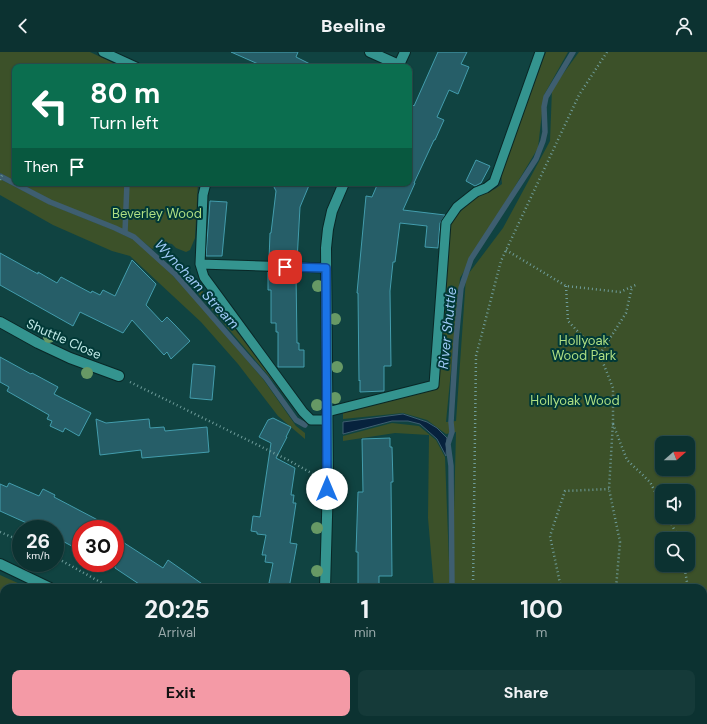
<!DOCTYPE html>
<html lang="en">
<head>
<meta charset="utf-8">
<style>
  body { margin:0; font-family:"DM Sans",sans-serif; background:#153a39; color:#f1f3f6; height:100vh; display:flex; flex-direction:column; font-size:15px; white-space:nowrap }
  * { box-sizing:border-box; margin:0 }
  p { font-size:13px; color:#9aaaab }
  .icon { flex:none; width:22px; height:22px; fill:none; stroke:currentColor; stroke-width:2; stroke-linecap:round; stroke-linejoin:round }
  .map { position:relative; flex:1; overflow:hidden }
  .side { position:absolute; left:0px; top:532px; width:707px; height:140px; display:flex; flex-direction:column; background:#0c3231; border-radius:12px 12px 0 0; box-shadow:0 1px 3px #0004,0 0 0 1px #2c4d4d }
  .side>* { flex:none }
  .banner { position:absolute; left:12px; top:12px; width:400px; height:122px; border-radius:8px; box-shadow:0 1px 3px #0004,0 0 0 1px #2c4d4d; background:#0b6e4f; color:#fff; overflow:hidden }
  .needle { width:26px; rotate:69deg }
  .controls { position:absolute; left:655px; top:384px; display:grid; gap:8px }
  .controls a { display:grid; place-items:center; width:40px; height:40px; border-radius:8px; background:#0c3231; box-shadow:0 1px 3px #0004,0 0 0 1px #2c4d4d; font-size:20px }
  .speed { position:absolute; left:12px; top:468px; display:flex; gap:8px; font-size:20px; font-weight:700; text-align:center }
  .speed>* { display:grid; place-content:center; width:52px; height:52px; border-radius:50%; background:#0c3231; box-shadow:0 1px 3px #0004,0 0 0 1px #2c4d4d; line-height:1 }
  .speed small { font-size:10px; font-weight:400 }
  .speed .limit { border:6px solid #d22; background:#fff; color:#111 }
  .pin { position:absolute; display:grid; place-items:center; width:34px; height:34px; color:#fff; margin:-17px; border-radius:8px; box-shadow:0 2px 6px #0006 }
  .me { position:absolute; width:44px; margin:-22px; rotate:0deg; stroke-linejoin:round; filter:drop-shadow(0 0 3px #0008) }
  .turn { display:flex; align-items:center; gap:14px; height:84px; padding:0 12px; font-size:18px }
  .turn .icon { width:52px; height:52px; stroke-width:2.5 }
  .turn b { display:block; font-size:28px; line-height:34px }
  .then { display:flex; align-items:center; height:38px; padding:0 12px; background:#0003; gap:8px; font-size:15px }
  .eta { display:flex; justify-content:space-evenly; align-items:center; height:68px; text-align:center }
  .eta b { font-size:24px; font-weight:700; line-height:28px }
  .button { display:flex; gap:8px; margin-top:auto; padding:8px 12px }
  .button a { flex:1; height:46px; border-radius:8px; background:#f49aa6; color:#111; font-size:16px; font-weight:700; line-height:46px; text-align:center }
  .button a+a { background:#153a39; color:#f1f3f6 }
  header { display:flex; justify-content:space-between; align-items:center; height:52px; padding:0 12px; background:#0c3231; font-size:18px; font-weight:700 }
  .map>svg:first-child { display:block }
  .green { fill:#3c5129; fill-rule:evenodd }
  .water { fill:#07223d; stroke:#3e5e70 }
  .lines { fill:none; stroke-linecap:round; stroke-linejoin:round }
  .stream { stroke:#3e5e70; stroke-width:5.5 }
  .building { fill:#265e68; stroke:#439dad }
  .service-casing { stroke:#092726; stroke-width:11 }
  .minor-casing { stroke:#092726; stroke-width:12 }
  .tertiary-casing { stroke:#092726; stroke-width:12 }
  .path { stroke:#6f9d9b; stroke-width:2.5; stroke-dasharray:1 3; stroke-linecap:butt }
  .service { stroke:#34948f; stroke-width:9 }
  .minor { stroke:#34948f; stroke-width:10 }
  .tertiary { stroke:#34948f; stroke-width:10 }
  .tree { fill:#679965 }
  .route-casing { stroke:#114b97; stroke-width:10 }
  .route { stroke:#1a73e8; stroke-width:7 }
  .labels { text-anchor:middle; dominant-baseline:central; stroke-width:4; stroke-linejoin:round; paint-order:stroke }
  .park-label { font-size:13px; fill:#afdf83; stroke:#013937 }
  .street-label { font-size:13px; fill:#bfe9e6; stroke:#013937 }
  .water-label { font-size:14px; font-style:italic; fill:#9fc9f6; stroke:#013937 }
</style>
</head>
<body>
<header><svg class="icon" aria-label="back" viewBox="0 0 24 24"><path d="M15 5l-7 7 7 7"/></svg>Beeline<svg class="icon" aria-label="person" viewBox="0 0 24 24"><circle cx="12" cy="8" r="4"/><path d="M4 21q1-7 8-7t8 7"/></svg></header>
<div class="map">
<svg width="707" height="672" viewBox="0 0 707 672">
  <rect width="100%" height="100%" fill="#104341"/>
  <path class="green" d="M0 0H90L122 15H15V129L0 121Z
    M546 0H568L544 43 538 96 460 226 446 370 456 369 466 225 503 176 550 89 552 37 579 0H707V653H703V536H452L456 380 446 382 427 368 403 361 343 367V359L437 336 450 173 453 167 465 155 480 142 495 137 502 132 501 121ZM662 391H688V417H662ZM662 439H688V465H662ZM662 487H688V513H662Z
    M0 127 51 153 116 179 136 189 156 206 194 246 263 327 296 374 305 381V387L278 364 238 312 201 270 130 204 112 199 53 173 0 143Z
    M19 131H198L195 186 190 198 186 200 176 196 172 192 163 190 152 197 135 183 117 175 62 154Z
    M172 211 209 245 218 256 253 300 288 345 287 347 274 330Z
    M392 371 419 374 436 388 445 405 450 536H434L428 466 429 383 395 381 343 389V384Z
    M0 523 20 532 18 536H4V544L0 542Z
    M448 668H620L610 672H448Z"/>
  <path class="water" d="M403 362 427 370 437 376 447 386 446 404 437 387 420 372 408 369H392L343 382V370Z"/>
  <g class="lines">
    <path class="stream" d="M0 124 50 150 115 176 134 185 175 222 266 326 296 368 305 373
      M125 180 127 131
      M452 536 451 414 448 392 452 380 451 370 456 288 461 236 471 207 536 107 543 89 545 80 544 55 546 45 573 0
      M443 672V668"/>
  </g>
  <path class="building" d="M231 0H298L296 5 316 15H265Z
    M438 0H467L461 12 469 15 458 42 449 38 437 65 444 68 435 88H434L414 131H415L403 158 445 163 440 171 438 196 425 195 427 174 400 171 395 210H393L390 239 391 314H384V339L360 340V328L359 329 358 241H357L366 144 372 145 378 131H409V62L413 53 414 54Z
    M476 108 490 114 481 131 475 134 466 129Z
    M272 131H310L300 155 297 209 269 208 270 181H271L276 139Z
    M210 149 227 150 222 204H206Z
    M0 201 38 222V220L57 231 61 225 91 241 92 239 100 243 103 238 115 244 132 208 156 232 146 253 162 270 167 265 175 273 190 289 171 307 167 300 164 303 132 268 123 281 80 260 73 274 0 233Z
    M268 220 296 221 297 291H299V298H304V315H278V280H276V271H271V238H268Z
    M0 305 31 322 32 321 58 335 54 342 91 361 79 384 65 376 63 380 50 374 52 369 47 367 49 363 7 339 9 335 0 330Z
    M193 312 215 314 212 348 190 346Z
    M273 366 291 375 286 385H287L276 406 295 416 291 443H294L293 451H296L290 491 297 492 289 536H275L276 533 269 531 273 511 265 510 266 503H262L266 483 257 482V480L251 479 253 464 260 465 271 391 259 385 268 368Z
    M96 367 106 371 149 367 150 376 164 375 165 379 207 375 209 400 142 406 141 398 100 403Z
    M390 386V395H392L393 430H391L392 524H379V536H358V500H356L358 440H363L362 387Z
    M9 431 39 444 43 437 55 443 54 445 94 466 114 477H81V499L55 485V477H40L0 459V432L7 435Z
    M115 485 163 516 168 508 208 536H145L115 516Z"/>
  <g class="lines">
    <defs>
      <path id="service" d="M103 0 136 15
        M206 131 203 143 200 212 204 225 303 360 311 368H327
        M200 212 326 216
        M327 360 434 333 446 171 457 155 476 140 486 136 494 130 540 0"/>
      <path id="minor" d="M370 0 399 13
        M398 15 405 0
        M0 270 38 291 70 306 119 324
        M325 536 328 430 326 196 328 177 332 159 344 131
        M681 672 707 671"/>
      <path id="tertiary" d="M0 512 50 536
        M243 668 248 672"/>
    </defs>
    <use href="#service" class="service-casing"/>
    <use href="#minor" class="minor-casing"/>
    <use href="#tertiary" class="tertiary-casing"/>
    <path class="path" d="M0 128 3 121
      M506 198 566 234 620 240 638 232
      M566 234 568 269 600 303 613 336V370L609 437 620 490 616 536
      M600 302 626 261 632 235
      M130 330 288 408 315 423
      M613 372 627 408 650 430 662 453
      M668 465 679 487
      M0 480 21 489
      M55 505 111 536
      M684 513 688 536
      M473 536 476 304 501 209 579 43 607 0
      M561 536 550 484 565 439 609 437
      M703 559 707 561
      M635 668 636 672
      M466 672V668"/>
    <use href="#service" class="service"/>
    <use href="#minor" class="minor"/>
    <use href="#tertiary" class="tertiary"/>
  </g>
  <g class="tree">
    <circle cx="318" cy="234" r="6"/>
    <circle cx="335" cy="267" r="6"/>
    <circle cx="49" cy="285" r="6"/>
    <circle cx="337" cy="315" r="6"/>
    <circle cx="87" cy="321" r="6"/>
    <circle cx="335" cy="346" r="6"/>
    <circle cx="317" cy="353" r="6"/>
    <circle cx="317" cy="476" r="6"/>
    <circle cx="317" cy="519" r="6"/>
  </g>
  <g class="lines">
    <defs>
      <path id="route" d="M285 215 326 216 327 437"/>
    </defs>
    <use href="#route" class="route-casing"/>
    <use href="#route" class="route"/>
  </g>
  <g class="labels">
    <g class="park-label">
      <text x="157" y="161">Beverley Wood</text>
      <text x="584" y="288">Hollyoak<tspan x="584" dy="15">Wood Park</tspan></text>
      <text x="575" y="348">Hollyoak Wood</text>
    </g>
    <g class="street-label">
      <text transform="translate(64 287) rotate(24)">Shuttle Close</text>
    </g>
    <g class="water-label">
      <text transform="translate(197 232) rotate(47)">Wyncham Stream</text>
      <text transform="translate(447 276) rotate(-84)">River Shuttle</text>
    </g>
  </g>
</svg>
<div class="controls">
<a><svg class="needle" viewBox="-14 -14 28 28"><path d="M0-13l5 13h-10z" fill="#e53935"/><path d="M0 13l5-13h-10z" fill="#9aaaab"/></svg></a>
<a><svg class="icon" aria-label="sound" viewBox="0 0 24 24"><path d="M4 9h4l5-4v14l-5-4H4zM17 9q2 3 0 6"/></svg></a>
<a><svg class="icon" aria-label="search" viewBox="0 0 24 24"><circle cx="10" cy="10" r="6"/><path d="M15 15l6 6"/></svg></a>
</div>
<div class="speed"><div>26<small>km/h</small></div><div class="limit">30</div></div>
<div class="pin" style="left:285px;top:215px;background:#d93025"><svg class="icon" aria-label="arrive" viewBox="0 0 24 24"><path d="M6 21V4h12l-3 4 3 4H6"/></svg></div>
<svg class="me" style="left:327px;top:437px" viewBox="-20 -20 40 40"><circle r="19" fill="#fff"/><path d="M0-13L10 11 0 6-10 11z" fill="#1a73e8"/></svg>
<div class="banner">
<div class="turn"><svg class="icon" aria-label="left" viewBox="0 0 24 24"><path d="M17 20v-9H6M10 6l-5 5 5 5"/></svg><div><b>80 m</b>Turn left</div></div>
<div class="then">Then<svg class="icon" aria-label="arrive" viewBox="0 0 24 24"><path d="M6 21V4h12l-3 4 3 4H6"/></svg></div>
</div>
<section class="side">
<div class="eta">
<div><b>20:25</b><p>Arrival</p></div>
<div><b>1</b><p>min</p></div>
<div><b>100</b><p>m</p></div>
</div>
<div class="button"><a>Exit</a><a>Share</a></div>
</section>
</div>
</body>
</html>
